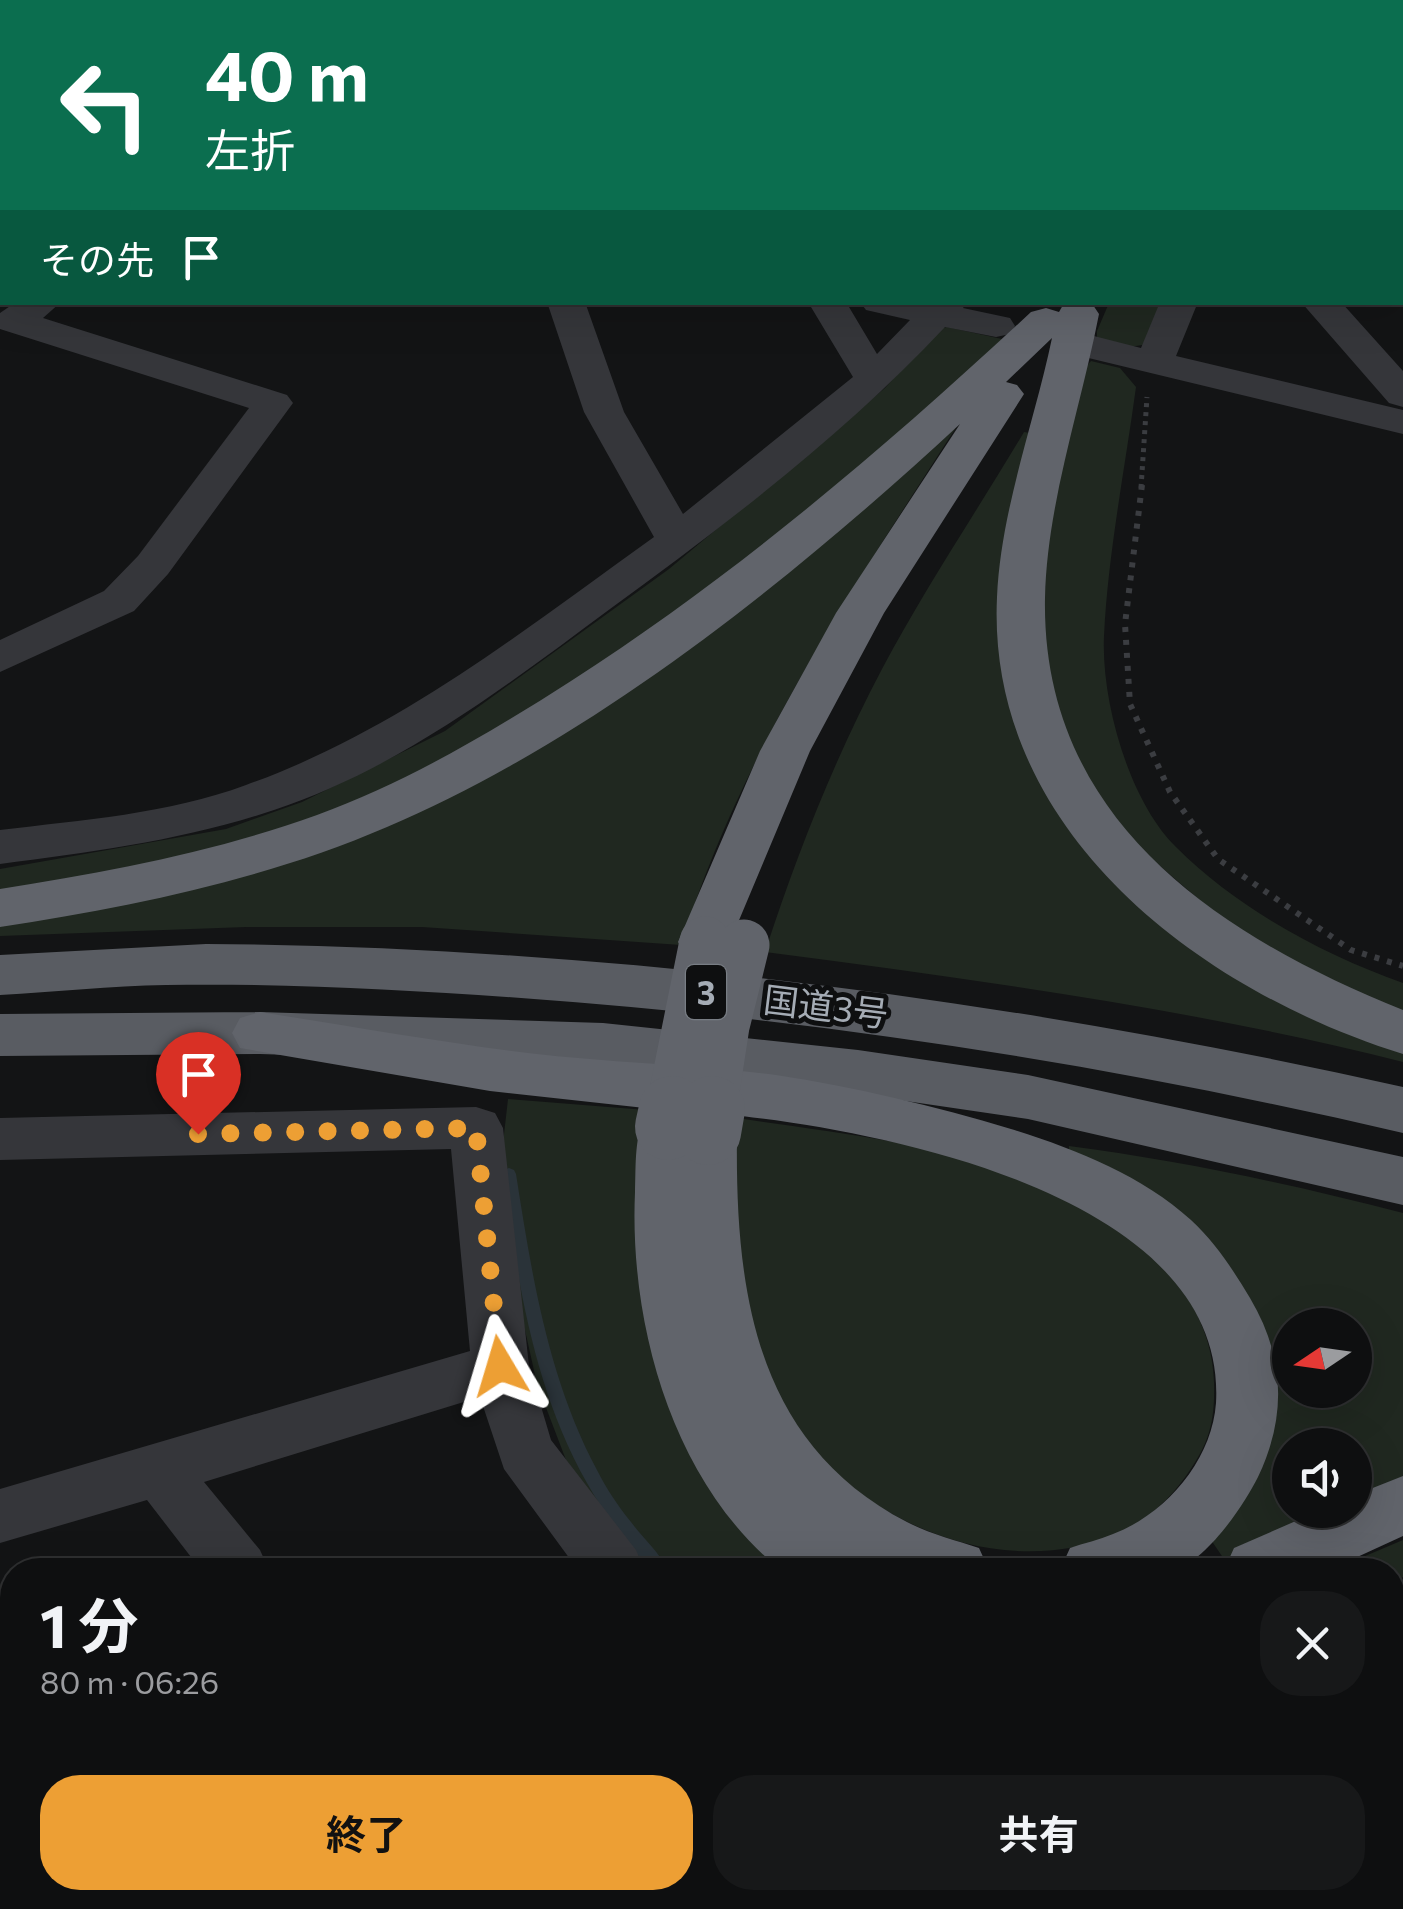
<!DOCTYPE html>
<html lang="ja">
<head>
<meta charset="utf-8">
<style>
  body { margin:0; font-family:Commissioner,"Noto Sans JP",sans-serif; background:#171819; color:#f1f3f6; height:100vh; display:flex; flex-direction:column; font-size:38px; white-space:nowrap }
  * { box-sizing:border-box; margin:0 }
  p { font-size:32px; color:#9b9c9f }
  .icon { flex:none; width:55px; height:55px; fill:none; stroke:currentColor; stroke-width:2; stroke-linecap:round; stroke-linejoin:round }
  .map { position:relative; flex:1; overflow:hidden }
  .side { position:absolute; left:0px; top:1558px; width:1405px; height:352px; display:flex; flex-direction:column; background:#0e0f10; border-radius:40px 40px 0 0; box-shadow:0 10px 40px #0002,0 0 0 2px #2e2f30 }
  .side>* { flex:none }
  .top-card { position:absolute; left:0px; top:0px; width:1405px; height:305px; box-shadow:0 10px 40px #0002,0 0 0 2px #2e2f30; background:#0b6e4f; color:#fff; overflow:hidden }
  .needle { width:65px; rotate:257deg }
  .buttons { position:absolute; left:1272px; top:1308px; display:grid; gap:20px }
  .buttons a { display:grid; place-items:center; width:100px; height:100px; border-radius:50%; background:#0e0f10; box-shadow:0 10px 40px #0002,0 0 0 2px #2e2f30; font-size:50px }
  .pin { position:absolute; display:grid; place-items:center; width:85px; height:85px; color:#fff; margin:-102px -42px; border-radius:50% 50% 50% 0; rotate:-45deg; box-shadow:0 0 10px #0007 }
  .pin .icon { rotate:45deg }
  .me { position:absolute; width:110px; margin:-55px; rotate:353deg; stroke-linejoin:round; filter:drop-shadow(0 0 8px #0008) }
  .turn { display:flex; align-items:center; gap:35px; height:210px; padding:0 40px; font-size:45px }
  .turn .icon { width:130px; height:130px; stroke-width:2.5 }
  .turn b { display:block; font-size:70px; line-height:85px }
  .then { display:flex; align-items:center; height:95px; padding:0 40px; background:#0003; gap:20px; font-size:38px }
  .round { display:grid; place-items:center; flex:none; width:105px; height:105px; border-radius:40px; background:#171819 }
  .head { display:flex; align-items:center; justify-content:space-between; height:170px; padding:0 40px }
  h1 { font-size:60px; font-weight:700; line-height:75px }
  .action { display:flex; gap:20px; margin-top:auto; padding:20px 40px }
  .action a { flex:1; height:115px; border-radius:40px; background:#ed9f34; color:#111; font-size:40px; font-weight:700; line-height:115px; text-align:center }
  .action a+a { background:#171819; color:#f1f3f6 }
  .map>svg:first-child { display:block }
  .green { fill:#202820; fill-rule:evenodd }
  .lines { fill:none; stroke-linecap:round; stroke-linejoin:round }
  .stream { fill:#2a3339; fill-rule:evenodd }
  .path-far1 { stroke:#3b3d41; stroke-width:5; stroke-dasharray:4 5; stroke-linecap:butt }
  .path { stroke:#3b3d41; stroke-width:6; stroke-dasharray:5 8; stroke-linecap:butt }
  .minor { fill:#35363a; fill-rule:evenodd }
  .trunk { fill:#595c62; fill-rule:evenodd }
  .motorway { fill:#61646b; fill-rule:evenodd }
  .motorway-bridge-far1 { stroke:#61646b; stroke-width:51 }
  .motorway-bridge { stroke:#61646b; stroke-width:66 }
  .route { stroke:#ed9f34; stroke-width:18; stroke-dasharray:0 32.4 }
  .labels { text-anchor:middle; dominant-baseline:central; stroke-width:10; stroke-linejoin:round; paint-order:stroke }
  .shield { fill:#0e0f10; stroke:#787d84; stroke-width:2.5 }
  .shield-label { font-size:32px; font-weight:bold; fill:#a5acb5 }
  .street-label { font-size:35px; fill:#a5acb5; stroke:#0e0f10 }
</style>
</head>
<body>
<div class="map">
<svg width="1403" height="1909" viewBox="0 0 1403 1909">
  <rect width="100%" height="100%" fill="#131415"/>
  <path class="green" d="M1109 303H1167L1149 344 1129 347 1097 340V331Z
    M947 327 1002 339 893 446 754 560 546 701 427 769 300 825 207 854 0 892V869L226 829 302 802 445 731 669 569 885 388 938 329Z
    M1091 361 1120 368 1136 387C1125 469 1108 553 1104 636 1101 701 1129 801 1176 847 1238 909 1322 954 1403 983V1016L1251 944 1111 824 1042 688 1045 532 1086 367Z
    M951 428 955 429C849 594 739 757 681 945L422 927H246L0 936V918L359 831Z
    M1024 432 1030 433 1048 794 1403 1047V1062C1194 1009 979 980 765 952 797 854 834 760 882 669 925 588 977 511 1024 432Z
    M508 1099 646 1110 635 1199 638 1277 790 1570H644L566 1460 537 1384 511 1267 500 1170Z
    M737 1118C841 1134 949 1143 1046 1187 1127 1223 1211 1287 1214 1382 1215 1416 1211 1439 1192 1467 1175 1494 1149 1520 1120 1533 1024 1575 908 1541 833 1471 789 1429 765 1370 748 1313 742 1294 733 1274 731 1255 727 1211 735 1162 737 1118Z
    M1069 1146C1182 1161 1292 1184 1403 1213V1484L1355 1505V1445H1290V1510H1344L1226 1562 1211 1540 1269 1346 1068 1158ZM1290 1325H1355V1390H1290Z
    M1403 1540V1577L1393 1584 1392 1570H1332Z"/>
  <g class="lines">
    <path class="stream" d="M509 1168 514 1170 516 1174C532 1276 548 1378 597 1470 606 1488 618 1506 631 1522 643 1538 659 1552 668 1570H650C627 1542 604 1514 587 1483 533 1388 518 1280 502 1174L504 1170Z
      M1392 1743 1403 1749V1770L1392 1763Z"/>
    <path class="path-far1" d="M1141 488 1147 397"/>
    <path class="path" d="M1142 485 1125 624 1130 704 1170 792 1218 859 1351 950 1403 966"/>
    <path class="minor" d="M629 0H661L662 2H630Z
      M926 0H960L961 2H928Z
      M16 302H61L43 318 287 395 293 403 168 574 134 611 0 672V640L104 591 138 556 249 408 0 329V313Z
      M547 302H585L624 412 683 514 853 377 808 302H846L877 354 910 320 866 310 860 302H967L963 308 1010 318 1015 326 1010 334 996 337 945 327C846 433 728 523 610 609 505 687 400 768 274 810 185 840 93 852 0 864V830C82 820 168 814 246 785 398 731 524 630 654 537L584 412Z
      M1160 302H1198L1176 356 1403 410V434L1076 355 1071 347 1076 339 1090 335 1141 348Z
      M1301 302H1341L1403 371V407L1389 403Z
      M476 1107 495 1113 503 1128 529 1366 551 1440 636 1550 645 1570H578L504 1469 480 1397 204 1482 260 1550 269 1570H201L147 1500 0 1543V1489L470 1351 451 1149 0 1160V1118Z
      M1403 1587V1646L1392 1650V1591Z
      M198 1898H267L272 1909H203Z
      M287 1898H367L362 1909H282Z
      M523 1898H598L603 1909H528Z
      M1009 1898H1080L1085 1909H1014Z"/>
    <path class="trunk" d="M206 944C609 947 1010 999 1403 1087V1133C1112 1065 819 1019 521 998 403 990 285 983 166 985 111 986 55 992 0 995V955Z
      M260 1012 603 1023 858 1050 1028 1075 1403 1157V1205L1028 1119 858 1094 603 1065 260 1054 0 1056V1014Z"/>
    <path class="motorway" d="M1082 302 1093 305 1099 314C1081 407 1047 503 1045 598 1041 820 1219 936 1403 1010V1054C1200 991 986 831 997 597 1001 509 1034 424 1052 338L1006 382 1017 385 1024 394 884 613 810 751 724 956 705 962 686 956 678 942 760 751 836 613 960 424C796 576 594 739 387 827 264 880 131 907 0 927V889C107 872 214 852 317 815 407 782 490 733 571 681 737 574 886 447 1031 312L1046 308 1059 312 1063 305Z
      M260 1012C349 1026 439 1042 528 1053 611 1063 694 1064 776 1075 855 1087 935 1106 1011 1129 1075 1149 1141 1175 1191 1220 1216 1243 1233 1270 1250 1298 1285 1357 1287 1416 1258 1477 1244 1505 1206 1562 1173 1570 1146 1576 1090 1570 1060 1570L1070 1548C1084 1543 1099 1540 1113 1534 1166 1514 1212 1460 1216 1403 1228 1194 876 1129 722 1114L729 1116 737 1132C735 1287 753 1442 907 1522 930 1534 955 1540 979 1548L989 1570H781C673 1484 629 1325 635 1192 636 1165 634 1135 647 1111L654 1109 490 1091 240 1048 232 1033 240 1018Z
      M1403 1476V1536L1329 1570H1224L1234 1548 1321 1510H1355V1495Z"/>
    <path class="motorway-bridge-far1" d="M671 1111 705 942
      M711 1111 724 1026 744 945"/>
    <path class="motorway-bridge" d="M668 1127 672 1109
      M708 1132 712 1109"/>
  </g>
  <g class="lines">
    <path class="route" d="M198 1134 476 1128 500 1366"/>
  </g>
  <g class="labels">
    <rect class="shield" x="686" y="965" width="40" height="54" rx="8"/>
    <g class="shield-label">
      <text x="706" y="992">3</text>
    </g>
    <g class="street-label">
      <text transform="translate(826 1005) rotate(7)">国道3号</text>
    </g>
  </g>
</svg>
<div class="buttons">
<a><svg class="needle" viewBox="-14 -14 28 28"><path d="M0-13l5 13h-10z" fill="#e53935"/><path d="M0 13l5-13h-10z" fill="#9b9c9f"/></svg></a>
<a><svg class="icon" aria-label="sound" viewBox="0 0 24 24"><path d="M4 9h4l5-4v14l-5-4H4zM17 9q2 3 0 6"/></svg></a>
</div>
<div class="pin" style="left:198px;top:1134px;background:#d93025"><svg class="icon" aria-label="arrive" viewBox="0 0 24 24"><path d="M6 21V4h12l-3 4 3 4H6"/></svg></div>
<svg class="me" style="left:500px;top:1366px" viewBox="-20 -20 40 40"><path d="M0-17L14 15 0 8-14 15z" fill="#ed9f34" stroke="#fff" stroke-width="4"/></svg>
<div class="top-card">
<div class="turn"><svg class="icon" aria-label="left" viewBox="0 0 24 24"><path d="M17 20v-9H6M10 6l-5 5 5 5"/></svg><div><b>40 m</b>左折</div></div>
<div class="then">その先<svg class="icon" aria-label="arrive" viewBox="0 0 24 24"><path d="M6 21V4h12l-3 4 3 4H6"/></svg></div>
</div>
<section class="side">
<div class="head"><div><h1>1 分</h1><p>80 m · 06:26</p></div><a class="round"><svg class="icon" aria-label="close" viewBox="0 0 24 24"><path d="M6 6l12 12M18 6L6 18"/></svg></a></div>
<div class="action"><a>終了</a><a>共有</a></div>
</section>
</div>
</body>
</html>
